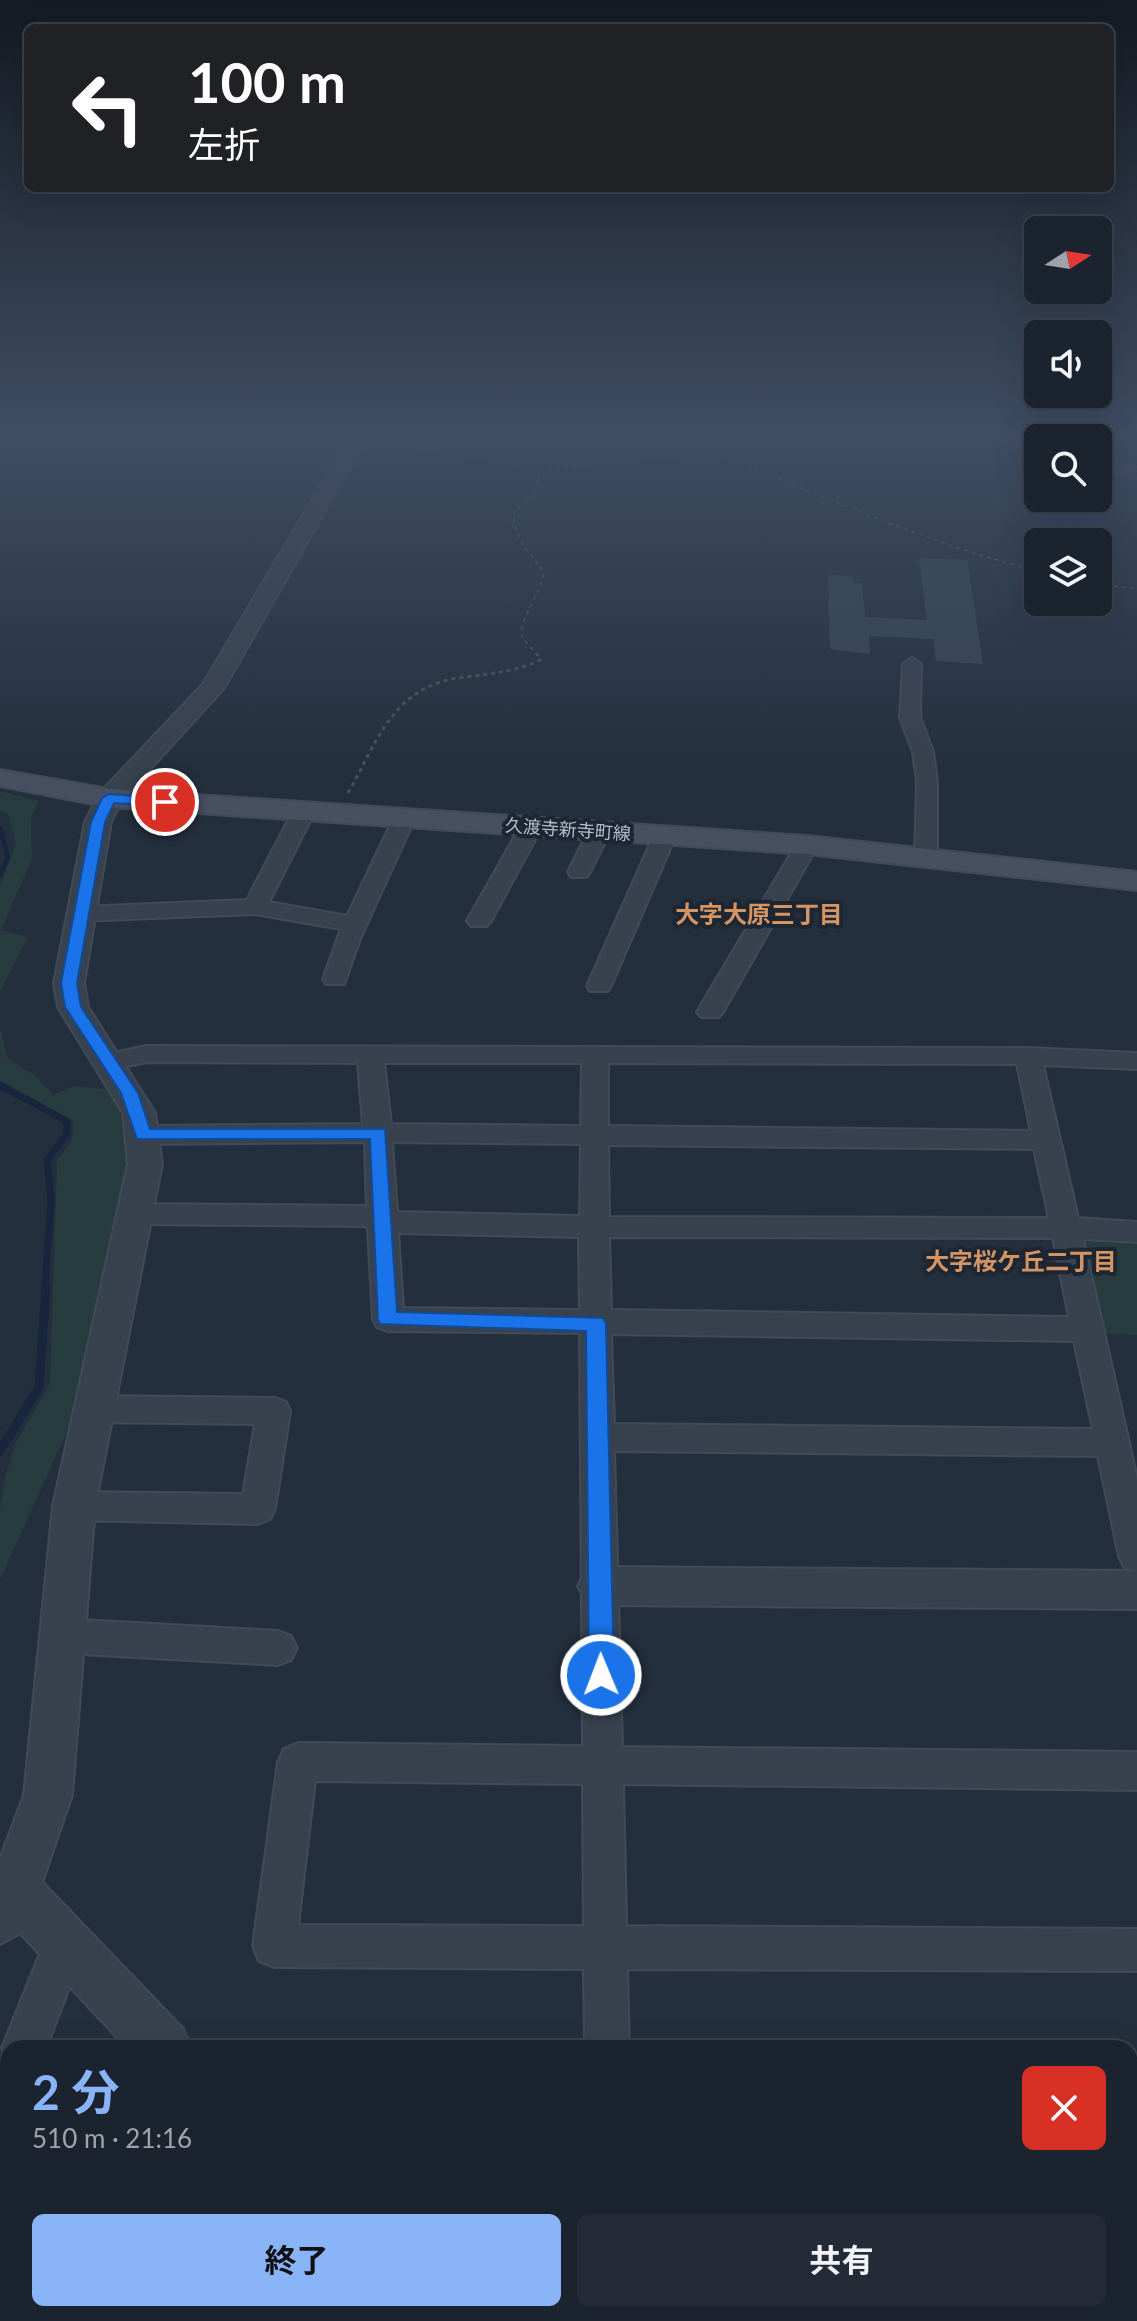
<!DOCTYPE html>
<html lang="ja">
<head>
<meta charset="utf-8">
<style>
  body { margin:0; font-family:Lato,"Noto Sans JP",sans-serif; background:#242b36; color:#f1f3f6; height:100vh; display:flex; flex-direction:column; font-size:30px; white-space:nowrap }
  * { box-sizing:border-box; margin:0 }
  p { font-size:26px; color:#a0a4aa }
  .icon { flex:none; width:44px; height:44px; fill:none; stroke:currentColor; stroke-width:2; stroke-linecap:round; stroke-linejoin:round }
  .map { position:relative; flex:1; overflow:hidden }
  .panel { position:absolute; left:0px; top:2040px; width:1138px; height:282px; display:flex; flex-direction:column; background:#1b232e; border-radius:24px 24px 0 0; box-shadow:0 8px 32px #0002,0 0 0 2px #39404a }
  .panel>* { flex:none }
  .hud { position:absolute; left:24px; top:24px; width:1090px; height:168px; border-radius:12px; box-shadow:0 8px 32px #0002,0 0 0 2px #39404a; background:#202124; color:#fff; overflow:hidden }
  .needle { width:52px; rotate:78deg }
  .buttons { position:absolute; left:1024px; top:216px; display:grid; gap:16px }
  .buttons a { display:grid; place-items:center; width:88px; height:88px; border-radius:12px; background:#1b232e; box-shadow:0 8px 32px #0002,0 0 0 2px #39404a; font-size:40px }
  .pin { position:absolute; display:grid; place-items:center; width:68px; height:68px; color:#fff; margin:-34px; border:4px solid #fff; border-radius:50%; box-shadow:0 2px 8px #0007 }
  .me { position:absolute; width:88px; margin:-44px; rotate:359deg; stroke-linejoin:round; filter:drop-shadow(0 0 6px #0008) }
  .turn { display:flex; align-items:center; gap:28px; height:168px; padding:0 32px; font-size:36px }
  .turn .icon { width:104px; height:104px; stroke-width:2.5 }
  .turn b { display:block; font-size:56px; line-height:68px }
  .round { display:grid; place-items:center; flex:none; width:84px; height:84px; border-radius:12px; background:#242b36 }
  .headline { display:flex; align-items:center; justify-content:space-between; height:136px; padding:0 32px }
  h1 { font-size:48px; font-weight:700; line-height:60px; color:#8ab4f8 }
  .button { display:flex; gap:16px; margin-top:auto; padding:16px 32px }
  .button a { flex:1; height:92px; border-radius:12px; background:#8ab4f8; color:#111; font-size:32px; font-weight:700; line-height:92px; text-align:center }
  .button a+a { background:#242b36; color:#f1f3f6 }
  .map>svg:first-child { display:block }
  .green { fill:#263c3f }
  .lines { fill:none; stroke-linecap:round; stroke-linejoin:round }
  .stream-far2 { stroke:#17263c; stroke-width:5 }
  .stream-far1 { stroke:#17263c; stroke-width:7 }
  .stream { stroke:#17263c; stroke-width:9 }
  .building { fill:#364354 }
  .minor-casing { stroke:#414a57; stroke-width:4 }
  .tertiary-casing { stroke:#414a57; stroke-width:4 }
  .secondary-casing { stroke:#414a57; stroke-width:4 }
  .path-far1 { stroke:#3f5557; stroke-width:2; stroke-dasharray:4 4; stroke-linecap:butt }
  .path { stroke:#3f5557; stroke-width:3; stroke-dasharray:4 4; stroke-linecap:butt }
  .minor { fill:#38414e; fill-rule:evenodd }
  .tertiary { fill:#38414e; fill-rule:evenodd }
  .secondary { fill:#465061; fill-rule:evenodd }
  .route { fill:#1a73e8; stroke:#114b97; stroke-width:2 }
  .labels { text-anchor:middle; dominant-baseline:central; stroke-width:8; stroke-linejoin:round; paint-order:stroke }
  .far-street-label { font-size:18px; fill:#b4bcc9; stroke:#1d2633 }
  .neighbourhood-label { font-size:24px; font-weight:bold; fill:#d59563; stroke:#1d2633 }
</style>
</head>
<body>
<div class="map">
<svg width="1137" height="2321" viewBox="0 0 1137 2321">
  <rect width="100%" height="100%" fill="#242f3e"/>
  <path class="green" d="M0 791 39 801 31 818 32 859 1 930 28 937 0 992V886L16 843 8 814 0 811Z
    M0 1027 8 1059 35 1075 53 1095 74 1086 116 1090 129 1150 124 1187 68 1429 0 1580V1508L6 1473 16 1442 50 1384 57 1160C66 1148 79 1136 71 1120L15 1092 0 1081Z
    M1079 1236 1137 1239V1335L1101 1333Z"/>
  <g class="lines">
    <path class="stream-far2" d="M0 828 8 857 0 875"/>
    <path class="stream-far1" d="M0 1085 67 1121V1134L47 1160 51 1201 45 1287"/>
    <path class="stream" d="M0 1451 39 1387 46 1285"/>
  </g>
  <path class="building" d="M919 558 967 560 983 664 936 661 933 639 869 636 870 654 830 649 828 575 853 576V583H862L865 617 927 620Z"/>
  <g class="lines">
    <defs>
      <path id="minor" d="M996 439H1019L1038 444V452Z
        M1098 459 1137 468V478L1098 468Z
        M912 658 921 664 920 717 933 752 937 782V857L926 864 915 857 917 782 913 752 900 717 903 664Z
        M304 805 315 811 269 902 347 916 396 813 404 812 415 818 360 939 344 984H326L323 979 341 929 255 914 79 921 71 919 67 914 71 909 79 907 247 900 293 811Z
        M531 820 542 827 491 921 487 926H471L467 921 520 827Z
        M599 825 610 832 590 872 587 877H571L568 872 588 832Z
        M665 828 676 835 611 986 608 991H590L587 986 654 835Z
        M807 838 818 845 723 1012 719 1017H701L697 1012 796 845Z
        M146 1046 1028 1048 1137 1053V1069L1043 1065 1078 1218 1137 1222V1242L1083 1239 1137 1478V1571L1124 1567 1119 1556 1098 1456 614 1451 622 1747 1137 1752V1790L623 1784 626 1926 1137 1929V1971L627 1969 629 2048H585L584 1969 274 1967 259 1961 253 1946 278 1762 284 1749 298 1743 583 1746 580 1333 388 1331 377 1327 373 1319 368 1228 365 1226 135 1224 125 1221 120 1214 125 1207 135 1204 367 1206 365 1142 143 1144 133 1142 129 1135 133 1128 143 1126 363 1124 358 1063 146 1062 109 1070 100 1068 96 1062 100 1056ZM384 1063H582L581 1126 391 1124ZM608 1063 1017 1064 1031 1131 608 1126ZM392 1142 581 1144 580 1216 397 1212ZM608 1145 1034 1149 1049 1218 609 1217ZM398 1233 579 1237 580 1310 403 1308ZM609 1237 1053 1238 1069 1317 611 1310ZM611 1334 1074 1341 1093 1429 614 1424ZM315 1781 583 1784 584 1926 298 1925Z
        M92 1396 274 1398 286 1402 290 1411 275 1509 270 1519 258 1524 74 1520 62 1516 57 1506 62 1496 74 1492 243 1494 255 1424 92 1422 80 1418 76 1409 80 1400Z
        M63 1619 278 1631 291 1636 297 1648 291 1660 278 1665 63 1653 50 1648 45 1636 50 1624Z
        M64 1925 79 1931 85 1946 46 2048H8V2063L2 2048 43 1946 49 1931Z
        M8 2065V2128L0 2131V2069Z
        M618 2314H668L669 2321H619Z"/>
      <path id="tertiary" d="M348 439H366L224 688 121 801 111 822 84 983 88 1007 155 1113 162 1164 95 1506 72 1795 42 1882 183 2029 191 2048H127L20 1933 0 1944V1859L24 1795 53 1506 128 1164 123 1113 58 1007 54 983 85 822 100 793 203 684Z
        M600 1567 1137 1571V1609L600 1605 585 1600 578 1586 585 1572Z
        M1130 2167 1137 2168V2226L1130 2225Z"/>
      <path id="secondary" d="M0 770 109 789 807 836 1137 872V890L807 854 109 807 0 786Z"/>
    </defs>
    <use href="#minor" class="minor-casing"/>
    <use href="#tertiary" class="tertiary-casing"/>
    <use href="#secondary" class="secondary-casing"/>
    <path class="path-far1" d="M681 439C800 485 914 540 1038 571
      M376 441 541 468
      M1098 584 1137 589
      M538 656C533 649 525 643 522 635 519 620 542 591 544 572 531 553 509 534 515 510L533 497 541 468 712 453 732 439"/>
    <path class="path" d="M348 793C377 742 392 689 457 678 486 674 513 673 540 660L537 654"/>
    <use href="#minor" class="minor"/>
    <use href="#tertiary" class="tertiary"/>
    <use href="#secondary" class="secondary"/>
  </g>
  <linearGradient id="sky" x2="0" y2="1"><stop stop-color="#141a22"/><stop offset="0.57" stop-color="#3f4d63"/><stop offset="1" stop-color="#3f4d63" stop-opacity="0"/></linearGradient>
  <rect width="1137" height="764" fill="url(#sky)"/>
  <path class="route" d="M109 794 165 798 172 802 165 806 114 803 105 822 77 983 81 1007 138 1093 150 1129H385L397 1312 603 1318 606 1324 614 1675 610 1683 601 1686 593 1683 589 1675 586 1331 380 1324 378 1319 370 1139H137L121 1093 65 1007 61 983 91 822 102 798Z"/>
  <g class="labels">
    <g class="far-street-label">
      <text transform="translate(568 829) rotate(4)">久渡寺新寺町線</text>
    </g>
    <g class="neighbourhood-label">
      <text x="759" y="913">大字大原三丁目</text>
      <text x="1021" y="1260">大字桜ケ丘二丁目</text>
    </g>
  </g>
</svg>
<div class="buttons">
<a><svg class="needle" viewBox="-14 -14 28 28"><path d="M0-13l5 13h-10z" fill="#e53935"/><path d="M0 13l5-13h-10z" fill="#a0a4aa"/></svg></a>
<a><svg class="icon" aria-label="sound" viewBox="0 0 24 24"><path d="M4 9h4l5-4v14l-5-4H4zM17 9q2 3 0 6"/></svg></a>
<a><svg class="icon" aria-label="search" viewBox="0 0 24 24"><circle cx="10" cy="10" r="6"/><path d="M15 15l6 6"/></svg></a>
<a><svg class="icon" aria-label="layers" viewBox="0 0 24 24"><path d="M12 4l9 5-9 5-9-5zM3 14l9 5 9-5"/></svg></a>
</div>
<div class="pin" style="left:165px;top:802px;background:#d93025"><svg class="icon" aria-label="arrive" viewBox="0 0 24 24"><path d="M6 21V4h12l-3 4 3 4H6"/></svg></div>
<svg class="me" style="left:601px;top:1675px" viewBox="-20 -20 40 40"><circle r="17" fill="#1a73e8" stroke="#fff" stroke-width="3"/><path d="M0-11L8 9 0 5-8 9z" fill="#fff"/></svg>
<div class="hud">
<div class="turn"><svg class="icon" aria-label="left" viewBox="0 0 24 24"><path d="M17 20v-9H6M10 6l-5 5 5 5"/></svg><div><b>100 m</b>左折</div></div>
</div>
<section class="panel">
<div class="headline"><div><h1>2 分</h1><p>510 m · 21:16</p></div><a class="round" style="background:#d93025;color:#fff"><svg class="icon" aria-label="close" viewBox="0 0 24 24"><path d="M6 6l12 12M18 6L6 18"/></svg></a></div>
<div class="button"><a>終了</a><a>共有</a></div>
</section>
</div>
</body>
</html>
